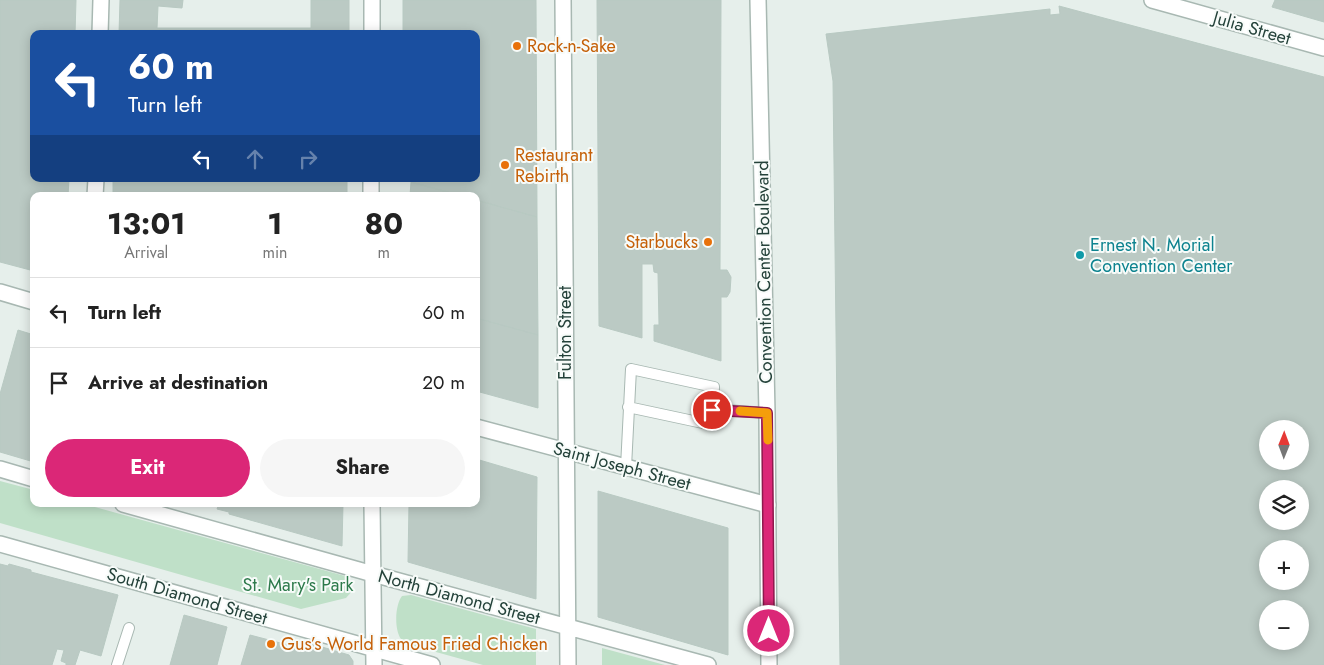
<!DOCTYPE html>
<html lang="en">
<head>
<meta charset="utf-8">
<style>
  body { margin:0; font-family:Jost,sans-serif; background:#f6f6f6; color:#222; height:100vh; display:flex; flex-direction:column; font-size:19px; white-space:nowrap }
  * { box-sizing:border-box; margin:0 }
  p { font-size:16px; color:#767676 }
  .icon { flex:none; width:28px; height:28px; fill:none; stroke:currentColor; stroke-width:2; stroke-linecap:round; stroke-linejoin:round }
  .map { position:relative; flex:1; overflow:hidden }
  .drawer { position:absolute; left:30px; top:192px; width:450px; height:315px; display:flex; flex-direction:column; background:#fff; border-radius:10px; box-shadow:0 2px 12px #0003 }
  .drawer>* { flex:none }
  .top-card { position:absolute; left:30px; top:30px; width:450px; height:152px; border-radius:10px; box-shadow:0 2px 12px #0003; background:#1a4fa0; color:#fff; overflow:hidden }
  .needle { width:32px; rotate:1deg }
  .buttons { position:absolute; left:1259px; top:420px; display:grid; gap:10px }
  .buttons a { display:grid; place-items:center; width:50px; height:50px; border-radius:50%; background:#fff; box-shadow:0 2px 12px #0003; font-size:25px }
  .pin { position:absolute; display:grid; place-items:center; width:42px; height:42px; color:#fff; margin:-21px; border:2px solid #fff; border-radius:50%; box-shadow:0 1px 5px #0007 }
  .me { position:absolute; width:55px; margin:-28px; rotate:0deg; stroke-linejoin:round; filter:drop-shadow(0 0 4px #0008) }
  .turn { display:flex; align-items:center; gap:18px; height:105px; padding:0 15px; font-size:22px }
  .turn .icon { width:65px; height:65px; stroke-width:2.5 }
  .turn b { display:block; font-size:35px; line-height:42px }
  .lanes { display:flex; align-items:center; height:48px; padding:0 15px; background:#0003; justify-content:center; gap:25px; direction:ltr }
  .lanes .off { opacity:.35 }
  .eta { display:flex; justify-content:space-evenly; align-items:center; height:85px; text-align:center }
  .eta b { font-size:30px; font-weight:700; line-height:35px }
  .cta { display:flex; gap:10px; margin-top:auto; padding:10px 15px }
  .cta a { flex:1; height:58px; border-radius:30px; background:#db2777; color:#fff; font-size:20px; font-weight:700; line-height:58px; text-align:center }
  .cta a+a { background:#f6f6f6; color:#222 }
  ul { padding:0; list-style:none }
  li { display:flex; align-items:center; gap:15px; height:70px; padding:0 15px; border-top:1px solid #e0e0e0 }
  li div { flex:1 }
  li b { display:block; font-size:19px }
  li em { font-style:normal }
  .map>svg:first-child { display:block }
  .green { fill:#bfe0c8 }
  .building { fill:#bbcac4; stroke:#b8c9c2; fill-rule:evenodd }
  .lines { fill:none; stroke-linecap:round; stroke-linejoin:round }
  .service-casing { stroke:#a8b8b2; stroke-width:12 }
  .minor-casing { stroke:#a8b8b2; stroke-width:18 }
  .tertiary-casing { stroke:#a8b8b2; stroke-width:18 }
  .service { stroke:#fff; stroke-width:10 }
  .minor { stroke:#fff; stroke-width:15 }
  .tertiary { stroke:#fff; stroke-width:15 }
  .route-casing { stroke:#8e194d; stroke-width:12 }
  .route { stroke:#db2777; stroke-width:9 }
  .slow { stroke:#f59e0b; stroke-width:9 }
  .food-dot { fill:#e8710a; stroke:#f7fbf9; stroke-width:2 }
  .culture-dot { fill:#0f9aa8; stroke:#f7fbf9; stroke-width:2 }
  .labels { text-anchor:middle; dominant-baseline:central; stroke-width:4; stroke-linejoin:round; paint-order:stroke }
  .street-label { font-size:18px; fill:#24423a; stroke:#f7fbf9 }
  .food-label { font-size:18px; fill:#c56008; stroke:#f7fbf9; text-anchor:start }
  .culture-label { font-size:18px; fill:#0d838f; stroke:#f7fbf9; text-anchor:start }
  .park-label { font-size:18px; fill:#2d7a4b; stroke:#f7fbf9 }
</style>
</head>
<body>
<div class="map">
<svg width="1324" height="665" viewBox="0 0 1324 665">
  <rect width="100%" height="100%" fill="#e6efeb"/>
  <path class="green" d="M0 481 34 490V504H84L345 576 354 589 346 598 301 609 0 523Z
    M411 595 536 629V665H483L407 644C405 643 402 641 401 639 394 629 395 605 402 596Z
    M602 648 665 665H602Z"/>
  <path class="building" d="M0 0H76L75 34H34V179H69L68 196H34V271L0 262Z
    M120 0H183L182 8 158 6 157 28H311V0H349V34H119Z
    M403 0H536L537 217 476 200V196H462L411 182 410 180H403V179H476V34H403Z
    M597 0H721L720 270H727L731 277 730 292 727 297H721V361L654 341V325H659L658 273 654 272 653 264H642V338L599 326Z
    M1275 0H1324V22L1272 7Z
    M1059 6 1324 77V665H840L833 81 826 34 1050 9V15L1060 14ZM1268 429H1300V461H1268ZM1268 489H1300V521H1268ZM1268 549H1300V581H1268ZM1268 609H1300V641H1268Z
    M113 179H347V196H113Z
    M411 182 462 196H410Z
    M476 200 537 217 538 335 476 318Z
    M476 318 538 335V408L476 391Z
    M18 330 34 335V462L0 452V394Z
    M476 459 537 477 536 599 408 562 409 504H476Z
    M598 491 728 528V655L598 617Z
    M219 504H343L342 546 229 514V512L217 509Z
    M0 564 8 566 9 564 31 570V572L118 595 101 656 80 650 75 665H66V663L61 661 64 650 57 649 52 665H0Z
    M184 615 227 627 217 665H170Z
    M250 635 311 651 312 644 349 655 353 661V665H241Z"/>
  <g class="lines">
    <defs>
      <path id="service" d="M712 409 767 413
        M626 467 631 369 714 387 712 425 628 407
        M117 665 129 628"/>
      <path id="minor" d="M563 0 568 665
        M1152 0 1324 48
        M100 34 101 0
        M372 34V0
        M95 196 96 179
        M371 196V179
        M0 292 34 302
        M476 427 768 505
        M0 469 34 479
        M123 504 373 574 708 665
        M372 504 374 665
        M0 544 432 665"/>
      <path id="tertiary" d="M758 0 767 413 769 665"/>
    </defs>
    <use href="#service" class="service-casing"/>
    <use href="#minor" class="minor-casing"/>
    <use href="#tertiary" class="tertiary-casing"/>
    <use href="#service" class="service"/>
    <use href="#minor" class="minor"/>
    <use href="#tertiary" class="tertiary"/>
  </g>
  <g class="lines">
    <defs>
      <path id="route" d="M712 410 767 413 769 631"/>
    </defs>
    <use href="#route" class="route-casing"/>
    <use href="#route" class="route"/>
    <path class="slow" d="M740 411 767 413 768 440"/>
  </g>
  <g class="food-dot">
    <circle cx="517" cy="46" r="5"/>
    <circle cx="505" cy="165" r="5"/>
    <circle cx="708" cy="242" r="5"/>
    <circle cx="271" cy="644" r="5"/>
  </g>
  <circle class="culture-dot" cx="1080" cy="255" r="5"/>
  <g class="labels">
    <g class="street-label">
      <text transform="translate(1252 28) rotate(16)">Julia Street</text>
      <text transform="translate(764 272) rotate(-91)">Convention Center Boulevard</text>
      <text transform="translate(565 333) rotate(-90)">Fulton Street</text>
      <text transform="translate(622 466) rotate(15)">Saint Joseph Street</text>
      <text transform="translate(187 596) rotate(16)">South Diamond Street</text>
      <text transform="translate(459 597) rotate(15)">North Diamond Street</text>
    </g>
    <g class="food-label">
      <text x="527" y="46">Rock-n-Sake</text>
      <text x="515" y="155">Restaurant<tspan x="515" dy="21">Rebirth</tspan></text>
      <text x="698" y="242" text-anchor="end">Starbucks</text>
      <text x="281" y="644">Gus’s World Famous Fried Chicken</text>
    </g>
    <g class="culture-label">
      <text x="1090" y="245">Ernest N. Morial<tspan x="1090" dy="21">Convention Center</tspan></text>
    </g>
    <g class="park-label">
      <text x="298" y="585">St. Mary's Park</text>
    </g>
  </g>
</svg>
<div class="buttons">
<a><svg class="needle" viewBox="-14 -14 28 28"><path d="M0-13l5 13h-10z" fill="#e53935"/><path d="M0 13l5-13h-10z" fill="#767676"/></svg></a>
<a><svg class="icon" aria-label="layers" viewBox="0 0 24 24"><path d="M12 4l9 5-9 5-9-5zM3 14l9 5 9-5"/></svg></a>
<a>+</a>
<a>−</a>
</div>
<div class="pin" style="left:712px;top:410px;background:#d93025"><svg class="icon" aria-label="arrive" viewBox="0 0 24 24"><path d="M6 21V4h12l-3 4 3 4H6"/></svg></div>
<svg class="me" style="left:769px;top:631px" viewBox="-20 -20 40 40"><circle r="17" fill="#db2777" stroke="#fff" stroke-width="3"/><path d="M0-11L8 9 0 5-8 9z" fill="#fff"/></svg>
<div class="top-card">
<div class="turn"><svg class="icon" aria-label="left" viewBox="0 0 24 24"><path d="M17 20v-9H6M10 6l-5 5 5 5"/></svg><div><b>60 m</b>Turn left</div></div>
<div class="lanes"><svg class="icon" aria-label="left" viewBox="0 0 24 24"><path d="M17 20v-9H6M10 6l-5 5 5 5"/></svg><svg class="icon off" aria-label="ahead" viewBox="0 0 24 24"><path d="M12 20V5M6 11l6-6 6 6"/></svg><svg class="icon off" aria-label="right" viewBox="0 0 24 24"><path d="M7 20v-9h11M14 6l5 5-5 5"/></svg></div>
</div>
<section class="drawer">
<div class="eta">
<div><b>13:01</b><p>Arrival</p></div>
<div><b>1</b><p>min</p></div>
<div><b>80</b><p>m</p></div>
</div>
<ul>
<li><svg class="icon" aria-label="left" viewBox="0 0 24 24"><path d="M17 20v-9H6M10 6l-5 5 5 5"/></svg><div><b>Turn left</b></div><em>60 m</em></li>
<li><svg class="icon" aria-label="arrive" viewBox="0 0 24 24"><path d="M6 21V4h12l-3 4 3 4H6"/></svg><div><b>Arrive at destination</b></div><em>20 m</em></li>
</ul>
<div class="cta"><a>Exit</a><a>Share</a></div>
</section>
</div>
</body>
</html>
